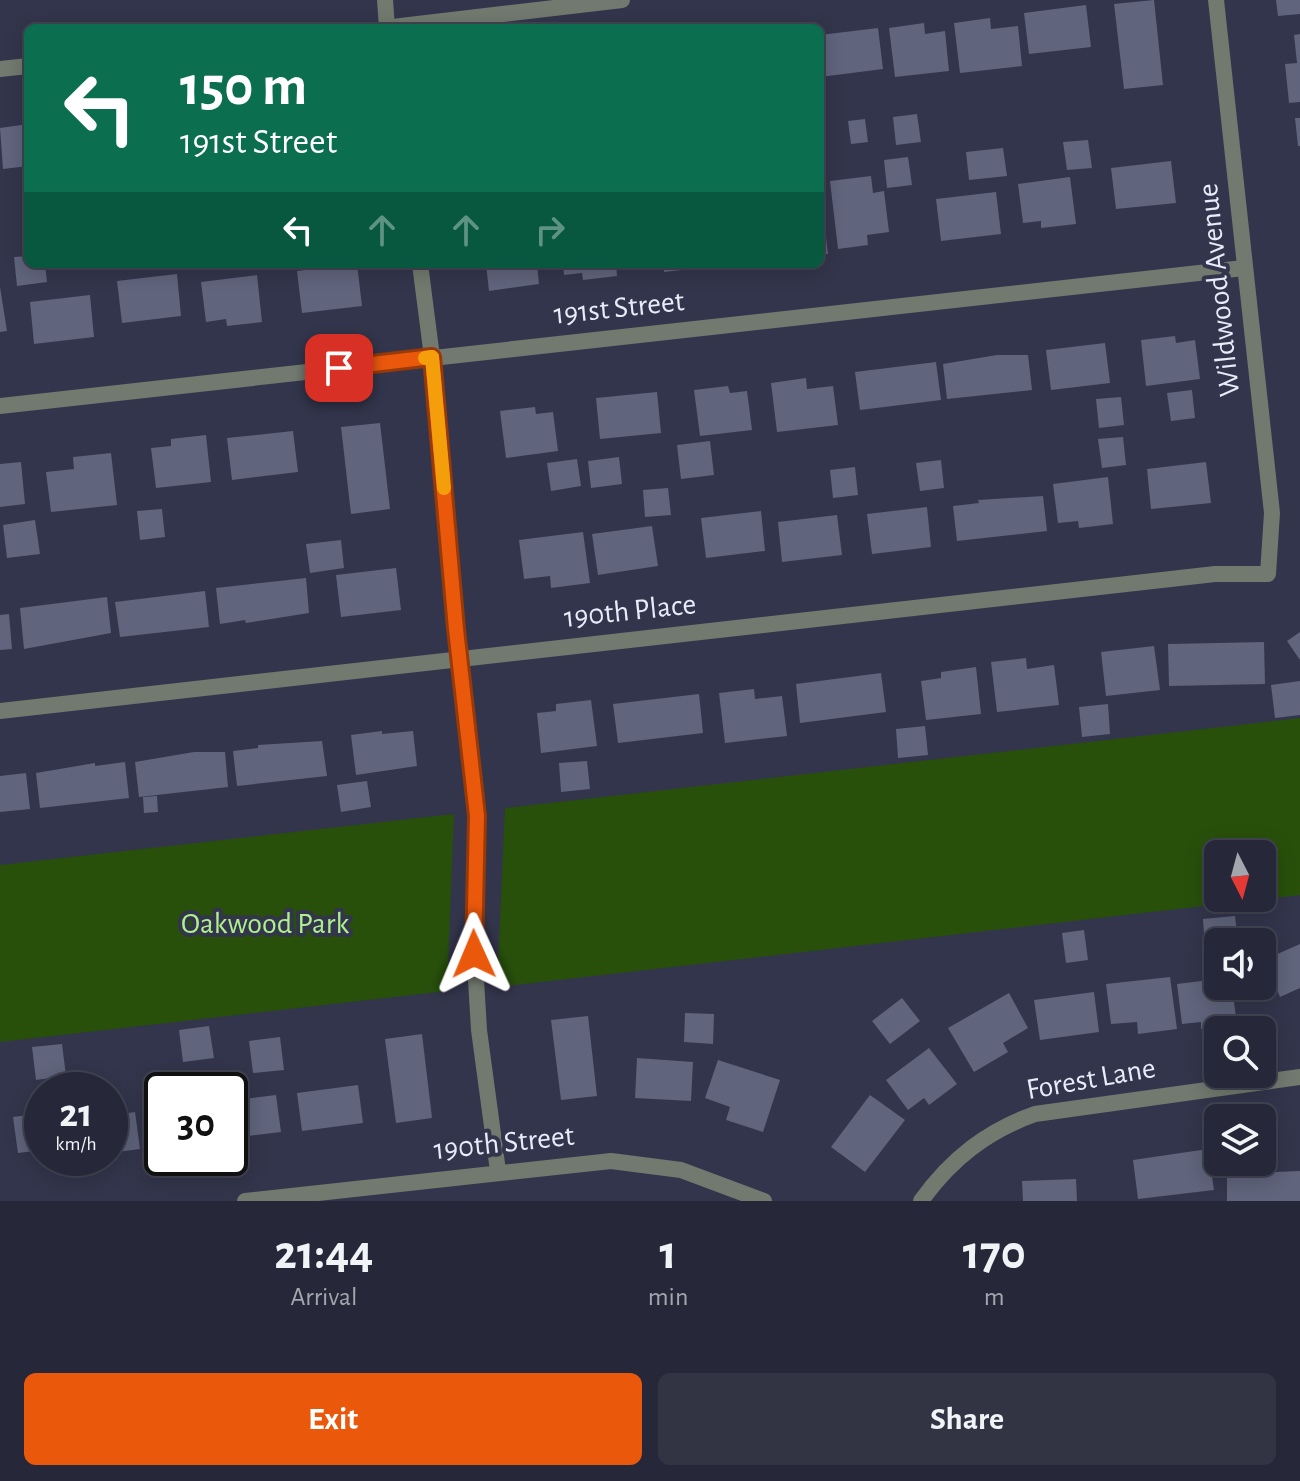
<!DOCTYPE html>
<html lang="en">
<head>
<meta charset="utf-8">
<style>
  body { margin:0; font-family:"Alegreya Sans",sans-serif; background:#323444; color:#f1f3f6; height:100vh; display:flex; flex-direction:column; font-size:30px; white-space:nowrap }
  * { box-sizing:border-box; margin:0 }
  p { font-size:26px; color:#a4a6ae }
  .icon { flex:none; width:44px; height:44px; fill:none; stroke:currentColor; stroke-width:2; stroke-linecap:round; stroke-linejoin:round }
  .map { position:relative; height:1201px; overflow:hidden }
  .details { display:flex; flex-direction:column; background:#262839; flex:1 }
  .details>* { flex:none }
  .top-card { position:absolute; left:24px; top:24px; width:800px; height:244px; border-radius:12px; box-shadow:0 4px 20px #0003,0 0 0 2px #424453; background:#0b6e4f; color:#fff; overflow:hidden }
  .needle { width:52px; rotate:174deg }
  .controls { position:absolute; left:1204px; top:840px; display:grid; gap:16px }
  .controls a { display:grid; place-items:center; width:72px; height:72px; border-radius:12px; background:#262839; box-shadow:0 4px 20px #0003,0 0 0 2px #424453; font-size:40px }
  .speed { position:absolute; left:24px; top:1072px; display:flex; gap:16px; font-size:40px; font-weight:700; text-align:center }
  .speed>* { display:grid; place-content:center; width:104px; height:104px; border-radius:50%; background:#262839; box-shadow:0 4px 20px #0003,0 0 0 2px #424453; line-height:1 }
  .speed small { font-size:20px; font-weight:400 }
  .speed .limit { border:4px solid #111; border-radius:12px; background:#fff; color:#111 }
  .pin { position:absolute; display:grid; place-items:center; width:68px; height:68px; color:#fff; margin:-34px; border-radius:16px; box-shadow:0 4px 12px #0006 }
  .me { position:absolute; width:88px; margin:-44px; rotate:359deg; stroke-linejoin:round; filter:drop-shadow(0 0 6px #0008) }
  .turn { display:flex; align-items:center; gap:28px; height:168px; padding:0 24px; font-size:36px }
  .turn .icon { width:104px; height:104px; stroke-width:2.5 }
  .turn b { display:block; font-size:56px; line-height:68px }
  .lanes { display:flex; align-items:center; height:76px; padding:0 24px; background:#0003; justify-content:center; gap:40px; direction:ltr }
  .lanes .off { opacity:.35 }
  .eta { display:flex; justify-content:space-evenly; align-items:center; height:136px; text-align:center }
  .eta b { font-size:48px; font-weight:600; line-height:56px }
  .primary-button { display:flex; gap:16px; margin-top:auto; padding:16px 24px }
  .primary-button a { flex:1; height:92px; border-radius:12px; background:#ea580c; color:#fff; font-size:32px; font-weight:600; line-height:92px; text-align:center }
  .primary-button a+a { background:#323444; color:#f1f3f6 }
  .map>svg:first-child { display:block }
  .green { fill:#28500b; fill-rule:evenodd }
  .building { fill:#60647c }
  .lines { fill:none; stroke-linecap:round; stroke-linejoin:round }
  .street { stroke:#72796e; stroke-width:16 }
  .route-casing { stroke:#983908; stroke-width:20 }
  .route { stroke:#ea580c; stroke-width:14 }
  .slow { stroke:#f59e0b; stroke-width:14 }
  .labels { text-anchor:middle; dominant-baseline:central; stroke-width:8; stroke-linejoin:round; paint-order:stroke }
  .street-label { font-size:30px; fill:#e9ebf9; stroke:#33354c }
  .park-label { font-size:30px; fill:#aff08d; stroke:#33354c }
</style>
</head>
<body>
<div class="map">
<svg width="1300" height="1201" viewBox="0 0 1300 1201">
  <rect width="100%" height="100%" fill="#33354c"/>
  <path class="green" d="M1300 718V895L497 987 505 808ZM1218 854H1262V898H1218Z
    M454 814 447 991 0 1042V865Z"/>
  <path class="building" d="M1154 0 1163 85 1124 89 1114 4Z
    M1276 0H1300V14L1278 16Z
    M1086 5 1091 47 1029 54 1024 13Z
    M990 18 991 29 1018 26 1022 66 960 73 954 23Z
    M924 23 925 34 945 31 949 71 895 77 889 28Z
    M878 28 883 69 820 77V35Z
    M1300 34V102L1289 103 1285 64 1297 63 1294 35Z
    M917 114 921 142 896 145 893 117Z
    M1295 118H1300V146H1298Z
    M865 119 868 142 851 144 848 121Z
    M28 124V166L3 169 0 128Z
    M1088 140 1092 168 1067 170 1063 142Z
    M1003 148 1007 176 969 180 966 152Z
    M908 157 912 185 887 188 884 160Z
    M1171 161 1176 203 1116 209 1111 168Z
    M871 176 873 193 884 191 889 232 867 235 868 245 838 249 830 181Z
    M1070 177 1076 224 1041 228V221L1023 223 1018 184Z
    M996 192 1001 234 941 241 936 199Z
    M820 212H823L828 254H820Z
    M28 256V264H45L47 282 17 286 14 257Z
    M357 264 362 306 302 313 297 271Z
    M486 264H537L539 284 489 291Z
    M563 264H616L617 276 583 280 582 273 564 275Z
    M663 264H718V266L664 272Z
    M177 274 181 316 122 323 117 281Z
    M257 275 262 322 227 326 226 319 206 322 201 282Z
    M0 287 7 331 0 332Z
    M90 295 94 337 34 344 30 302Z
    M1175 336 1176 343 1195 340 1200 379 1146 386 1141 340Z
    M1105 343 1110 383 1051 390 1046 350Z
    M997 355H1028L1032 390 947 399 943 364Z
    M936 362 941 400 860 410 855 372Z
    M806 378 807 389 833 386 838 425 777 432 771 383Z
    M728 386 730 393 747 391 752 430 700 436 694 390Z
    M1192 390 1195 418 1171 421 1167 393Z
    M657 392 661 433 600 439 596 398Z
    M1121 397 1124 425 1099 428 1096 399Z
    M535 407 536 414 553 412 558 451 506 458 500 411Z
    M380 423 390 509 351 514 341 427Z
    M293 431 298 472 232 480 227 438Z
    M206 435 211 482 156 488 151 448 171 446V439Z
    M1123 437 1126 465 1102 468 1098 439Z
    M710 441 714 475 681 479 677 445Z
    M111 453 117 505 51 512 46 472 74 469 73 457Z
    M619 457 622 484 591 488 588 461Z
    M577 459 581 486 551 491 547 463Z
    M941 460 944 488 920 491 916 463Z
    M21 462 25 504 0 507V464Z
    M1206 462 1211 503 1151 509 1147 469Z
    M855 467 858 495 833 498 830 470Z
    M1108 477 1113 524 1079 528 1078 521 1058 523 1053 484Z
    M668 488 671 515 645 517 643 490Z
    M1043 496 1047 531 957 541 953 506 979 503 978 500Z
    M927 507 931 547 872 554 867 514Z
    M162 509 165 537 140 540 137 511Z
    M761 511 765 551 706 558 701 518Z
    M837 515 842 555 782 562 778 522Z
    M35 520 40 554 7 558 3 525Z
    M652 526 658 566 598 575 592 534Z
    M583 532 590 583 551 588 550 576 524 579 519 540Z
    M341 540 344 568 310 573 306 544Z
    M396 568 401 610 341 617 336 575Z
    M306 578 309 613 246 623 245 620 220 624 216 588Z
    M205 591 209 627 120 637 115 602Z
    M107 597 111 633 24 649 20 608Z
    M9 614 12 649 0 650V615Z
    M1300 632V660L1287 641Z
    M1264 642 1265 684 1169 686 1168 644Z
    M1154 646 1160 690 1106 696 1101 652Z
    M1026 658 1027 669 1054 665 1059 705 997 712 991 662Z
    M976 667 981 714 926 720 921 681 941 678V672Z
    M881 673 886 712 800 723 796 684Z
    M1300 681V715L1275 718 1271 685Z
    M754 689 755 699 782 696 787 736 725 743 719 693Z
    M699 694 703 733 618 743 613 704Z
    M591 700 597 746 541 753 537 713 556 711V704Z
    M1108 704 1110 734 1082 737 1079 707Z
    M925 726 928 755 898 758 896 729Z
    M382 731V734L413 731 417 766 356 775 351 735Z
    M322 741 327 776 237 786 233 751 258 748V745Z
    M194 752H225L228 787 139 797 135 762Z
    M587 761 590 789 561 792 559 763Z
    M125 762 129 798 40 808 36 773 95 763V766Z
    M26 773 30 809 0 812V776Z
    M367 781 371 807 341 812 337 785Z
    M157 796 158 812 144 813 143 797Z
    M1235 916 1238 942H1218V947L1205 948 1203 919Z
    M1084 930 1088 960 1066 963 1062 933Z
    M1300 944V988L1280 997 1264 960Z
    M1170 977 1177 1029 1138 1034 1137 1022 1111 1024 1106 984Z
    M1218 979V986H1232L1237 1025 1201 1029V1022L1182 1024 1177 984Z
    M1094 992 1099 1032 1040 1040 1034 1000Z
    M1009 993 1028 1028 1003 1043 1008 1052 974 1072 948 1028Z
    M902 998 920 1021 890 1044 872 1021Z
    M685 1013 714 1014 713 1044 684 1042Z
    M588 1016 597 1096 561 1100 551 1020Z
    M209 1026 214 1058 183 1062 179 1030Z
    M422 1034 432 1118 396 1123 385 1039Z
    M280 1037 284 1070 253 1073 249 1041Z
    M62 1044 66 1076 36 1080 32 1047Z
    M929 1048 957 1084 929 1105 924 1098 908 1110 886 1080Z
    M637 1058 693 1062 691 1101 635 1098Z
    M718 1060 780 1080 763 1132 726 1120 730 1107 705 1098Z
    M358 1085 363 1123 302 1131 297 1093Z
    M276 1095 281 1132 231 1138 230 1101Z
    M870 1095 905 1120 865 1172 831 1147Z
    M162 1109V1146L159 1147 154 1110Z
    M135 1112 140 1149 110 1153V1116Z
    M42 1113V1150L18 1153 13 1117Z
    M1208 1149 1214 1190 1138 1199 1133 1160Z
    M1300 1171V1201H1227V1174Z
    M1076 1179 1077 1201H1023L1022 1181Z"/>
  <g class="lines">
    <path class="street" d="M385 0 387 28
      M384 28 622 0
      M0 69 28 66
      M420 264 432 357 456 629 477 816 473 929 479 1030 498 1171
      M0 406 1244 268
      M0 711 1215 574H1268L1272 513 1216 0
      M245 1201 611 1161 681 1170 764 1201
      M921 1201C951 1159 987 1131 1035 1114L1300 1077"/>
  </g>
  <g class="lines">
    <defs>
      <path id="route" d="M339 368 432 357 456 629 477 816 474 954"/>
    </defs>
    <use href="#route" class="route-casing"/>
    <use href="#route" class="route"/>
    <path class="slow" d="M425 358 432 357 444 488"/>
  </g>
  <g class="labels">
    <g class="street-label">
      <text transform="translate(1219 290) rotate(-96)">Wildwood Avenue</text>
      <text transform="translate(619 308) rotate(-6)">191st Street</text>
      <text transform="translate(630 611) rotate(-6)">190th Place</text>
      <text transform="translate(1091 1079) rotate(-10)">Forest Lane</text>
      <text transform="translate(504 1143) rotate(-6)">190th Street</text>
    </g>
    <g class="park-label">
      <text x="265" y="924">Oakwood Park</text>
    </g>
  </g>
</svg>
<div class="controls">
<a><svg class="needle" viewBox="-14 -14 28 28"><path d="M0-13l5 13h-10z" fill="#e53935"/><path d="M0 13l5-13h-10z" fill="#a4a6ae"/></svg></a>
<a><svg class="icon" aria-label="sound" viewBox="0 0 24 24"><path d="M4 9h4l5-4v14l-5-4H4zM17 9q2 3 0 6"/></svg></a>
<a><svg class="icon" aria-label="search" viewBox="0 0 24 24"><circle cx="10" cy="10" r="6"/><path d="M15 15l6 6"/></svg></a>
<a><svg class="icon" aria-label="layers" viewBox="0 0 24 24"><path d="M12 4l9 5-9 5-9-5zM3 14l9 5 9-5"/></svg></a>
</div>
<div class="speed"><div>21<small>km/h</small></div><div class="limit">30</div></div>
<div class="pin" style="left:339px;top:368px;background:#d93025"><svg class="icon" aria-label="arrive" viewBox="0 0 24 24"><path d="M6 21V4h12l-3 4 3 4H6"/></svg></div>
<svg class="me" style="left:474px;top:954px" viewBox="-20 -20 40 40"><path d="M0-17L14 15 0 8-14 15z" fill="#ea580c" stroke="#fff" stroke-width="4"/></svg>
<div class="top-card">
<div class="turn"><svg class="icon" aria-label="left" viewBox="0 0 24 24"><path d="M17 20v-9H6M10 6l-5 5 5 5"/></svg><div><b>150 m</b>191st Street</div></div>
<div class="lanes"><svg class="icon" aria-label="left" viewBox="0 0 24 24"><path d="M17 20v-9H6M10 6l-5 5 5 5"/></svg><svg class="icon off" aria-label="ahead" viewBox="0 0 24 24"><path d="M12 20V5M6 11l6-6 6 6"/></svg><svg class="icon off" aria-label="ahead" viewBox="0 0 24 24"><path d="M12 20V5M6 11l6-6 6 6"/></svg><svg class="icon off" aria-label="right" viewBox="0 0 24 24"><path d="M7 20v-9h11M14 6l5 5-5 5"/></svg></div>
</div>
</div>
<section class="details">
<div class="eta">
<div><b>21:44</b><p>Arrival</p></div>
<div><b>1</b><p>min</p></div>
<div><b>170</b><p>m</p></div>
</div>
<div class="primary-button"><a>Exit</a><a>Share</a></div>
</section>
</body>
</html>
